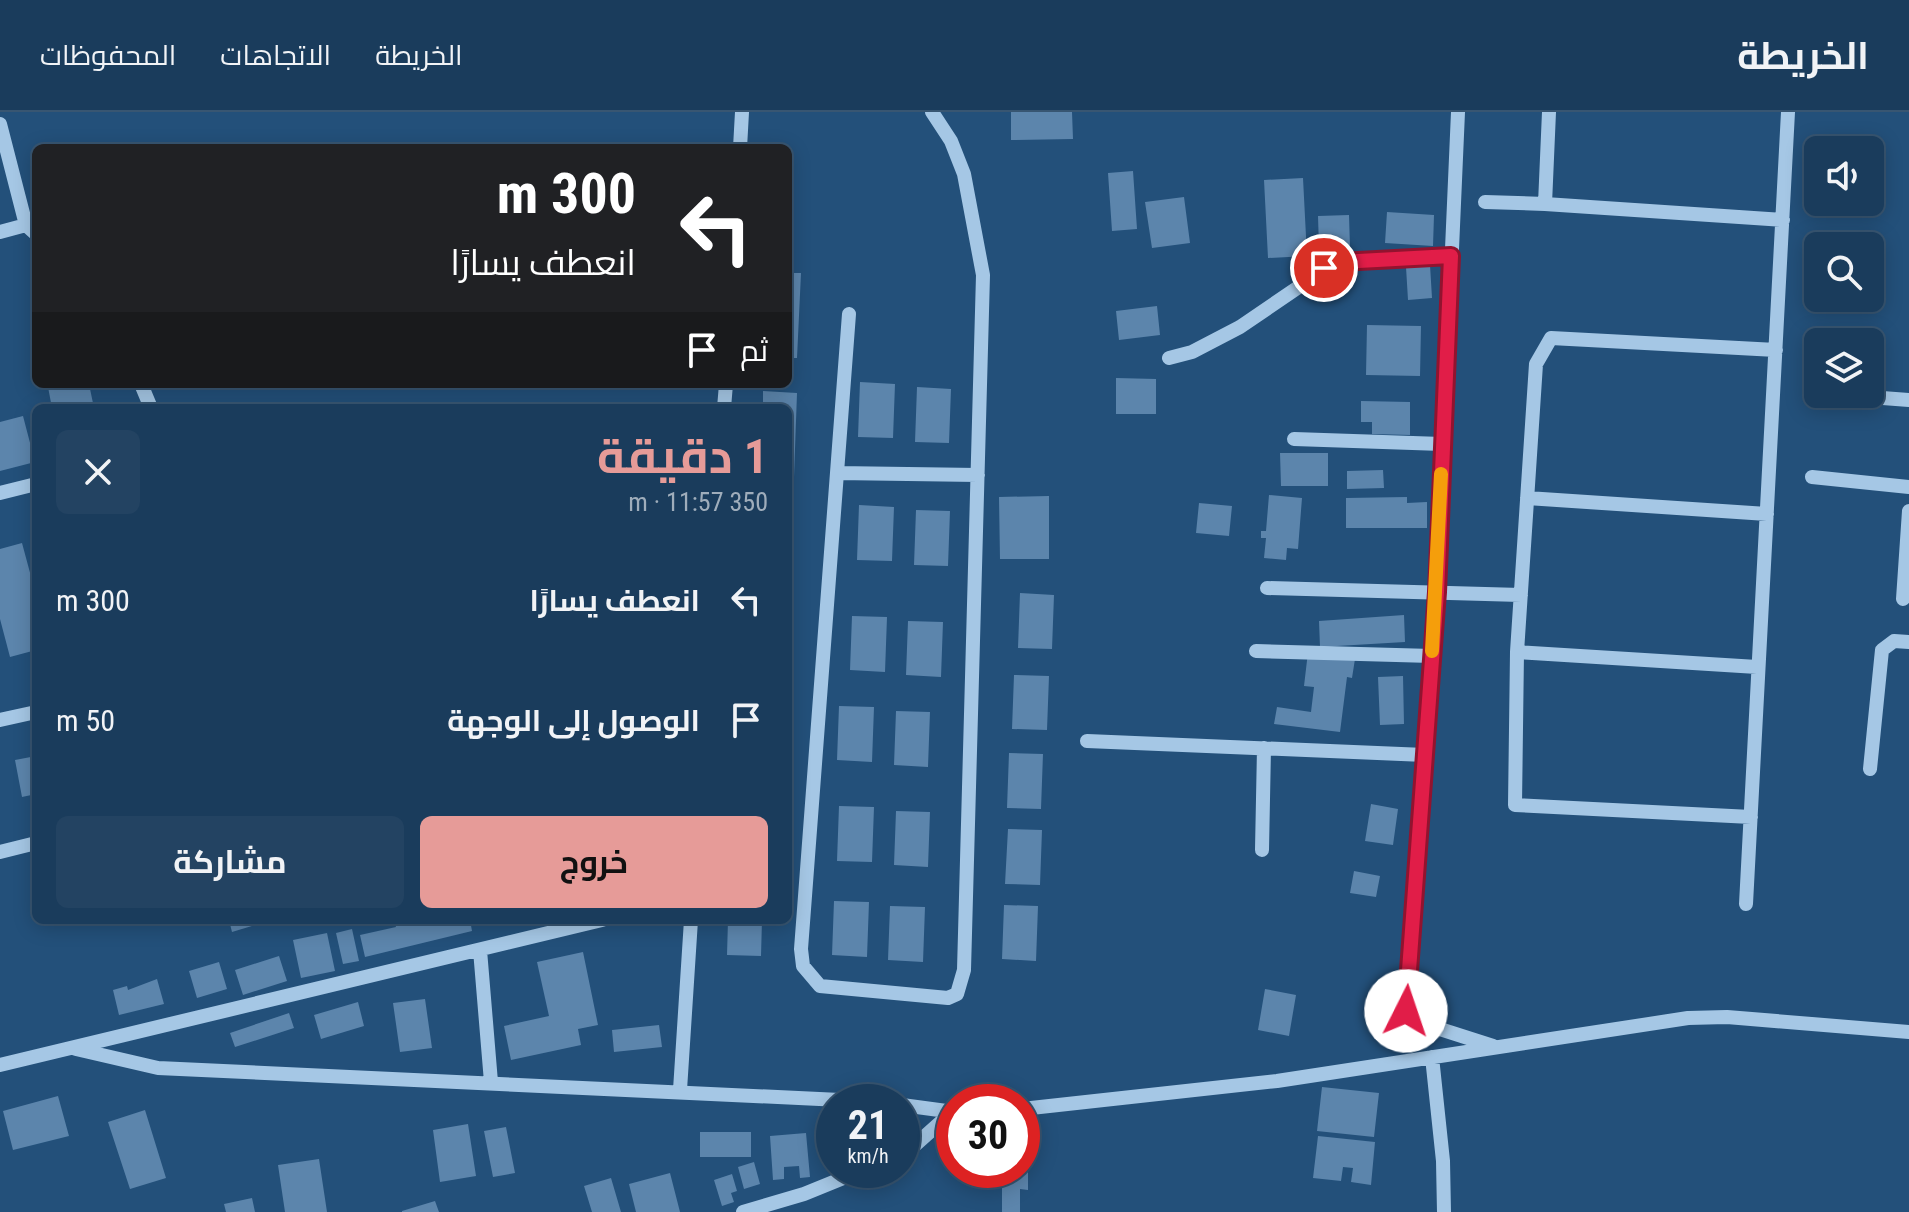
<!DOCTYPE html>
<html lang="ar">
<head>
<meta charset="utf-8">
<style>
  body { margin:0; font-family:"Roboto Condensed",Cairo,sans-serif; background:#234362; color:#f1f3f6; direction:rtl; height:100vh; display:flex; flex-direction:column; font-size:30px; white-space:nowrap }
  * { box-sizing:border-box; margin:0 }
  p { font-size:26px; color:#9fadbb }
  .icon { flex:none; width:44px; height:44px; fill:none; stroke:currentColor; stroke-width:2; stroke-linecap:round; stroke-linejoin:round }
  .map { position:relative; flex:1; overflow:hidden; direction:ltr }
  .sheet { position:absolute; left:32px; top:292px; width:760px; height:520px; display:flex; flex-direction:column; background:#1a3c5c; border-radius:12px; box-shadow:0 4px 20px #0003,0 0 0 2px #385672; direction:rtl }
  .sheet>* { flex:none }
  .guide { position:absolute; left:32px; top:32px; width:760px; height:244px; border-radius:12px; box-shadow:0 4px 20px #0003,0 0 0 2px #385672; direction:rtl; background:#202124; color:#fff; overflow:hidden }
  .fabs { position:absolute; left:1804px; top:24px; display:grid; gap:16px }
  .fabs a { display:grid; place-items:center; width:80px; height:80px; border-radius:12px; background:#1a3c5c; box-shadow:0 4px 20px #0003,0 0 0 2px #385672; font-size:40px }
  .speed { position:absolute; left:816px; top:972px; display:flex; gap:16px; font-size:40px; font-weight:700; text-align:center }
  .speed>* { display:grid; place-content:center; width:104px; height:104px; border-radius:50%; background:#1a3c5c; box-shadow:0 4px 20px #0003,0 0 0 2px #385672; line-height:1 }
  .speed small { font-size:20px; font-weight:400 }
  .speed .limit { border:12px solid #d22; background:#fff; color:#111 }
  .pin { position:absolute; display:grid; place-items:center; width:68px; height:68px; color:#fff; margin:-34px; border:4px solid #fff; border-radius:50%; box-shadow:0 2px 8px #0007 }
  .me { position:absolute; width:88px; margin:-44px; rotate:4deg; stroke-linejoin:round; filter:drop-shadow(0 0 6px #0008) }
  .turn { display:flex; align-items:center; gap:28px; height:168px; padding:0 24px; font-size:36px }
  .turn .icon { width:104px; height:104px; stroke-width:2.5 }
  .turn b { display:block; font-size:56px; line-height:68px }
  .then { display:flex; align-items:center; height:76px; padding:0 24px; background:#0003; gap:16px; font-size:30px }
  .round { display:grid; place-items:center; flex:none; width:84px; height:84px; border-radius:12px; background:#234362 }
  .overview { display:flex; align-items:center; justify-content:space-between; height:136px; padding:0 24px }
  h1 { font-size:48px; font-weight:700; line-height:60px; color:#e69b98 }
  .action { display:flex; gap:16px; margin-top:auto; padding:16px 24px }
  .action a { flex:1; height:92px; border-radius:12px; background:#e69b98; color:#111; font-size:32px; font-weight:700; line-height:92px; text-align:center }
  .action a+a { background:#234362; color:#f1f3f6 }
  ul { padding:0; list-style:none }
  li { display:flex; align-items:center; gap:24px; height:120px; padding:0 24px }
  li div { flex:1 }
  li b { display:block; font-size:30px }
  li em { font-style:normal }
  header { display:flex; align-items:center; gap:48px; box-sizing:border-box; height:112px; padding:0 40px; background:#1a3c5c; border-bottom:2px solid #385672 }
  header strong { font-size:38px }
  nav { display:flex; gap:44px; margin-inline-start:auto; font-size:28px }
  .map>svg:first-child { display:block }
  .building { fill:#5c85ac }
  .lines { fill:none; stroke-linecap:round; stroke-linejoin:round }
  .minor { stroke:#a5c7e5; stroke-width:14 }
  .route-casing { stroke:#92132f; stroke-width:20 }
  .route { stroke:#e11d48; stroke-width:14 }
  .slow { stroke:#f59e0b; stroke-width:14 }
</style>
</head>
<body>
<header>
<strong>الخريطة</strong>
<nav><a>الخريطة</a><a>الاتجاهات</a><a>المحفوظات</a></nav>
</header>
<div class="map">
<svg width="1909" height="1100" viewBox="0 0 1909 1100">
  <rect width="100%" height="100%" fill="#23507a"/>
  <path class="building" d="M1011 0H1072L1073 27 1011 28Z
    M1133 59 1137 117 1112 119 1108 61Z
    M1303 66 1307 144 1268 146 1264 68Z
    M1184 85 1190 131 1152 136 1145 90Z
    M1387 100 1434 103 1433 134 1385 131Z
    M1349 103 1350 136H1319L1318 104Z
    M1430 153 1432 186 1408 188 1406 155Z
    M788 161H801L797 246H788Z
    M1157 194 1160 223 1119 228 1116 199Z
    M1367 213 1421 214 1420 264 1366 263Z
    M1116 266 1156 267V302H1116Z
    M860 270 895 272 893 326 858 325Z
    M63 272H89L94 296H52L48 275Z
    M917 275 951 277 949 331 915 330Z
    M763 279 797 281 794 365H788V296H763Z
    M1361 289 1410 290V323L1372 322V310H1361Z
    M23 304 35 350 0 359V310Z
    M1280 341H1328V374H1281Z
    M1383 358 1384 376 1347 377V359Z
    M1269 383 1302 386 1298 437 1287 436 1286 448 1264 446 1266 426H1261V419H1266Z
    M1049 384V447H1000L999 385Z
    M1407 385V391L1427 390V416H1346V386Z
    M1199 391 1232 394 1229 424 1196 421Z
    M859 393 894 395 892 449 857 448Z
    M916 398 950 399 948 454 914 453Z
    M22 431 36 483V538L10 545 0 507V437Z
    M1020 481 1054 483 1052 537 1018 536Z
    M1404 503 1405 530 1320 535 1319 509Z
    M852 504 887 505 885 560 850 558Z
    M908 509 943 510 941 565 906 563Z
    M1308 540 1355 547 1352 566 1347 565 1340 620 1274 612 1277 595 1311 600 1314 575 1304 574Z
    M1014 563 1049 564 1047 618 1012 617Z
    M1403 564 1404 612 1380 613 1378 565Z
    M839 594 874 595 872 650 837 648Z
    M896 599 930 600 928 655 894 653Z
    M1009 641 1043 642 1041 697 1007 696Z
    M36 644V682L22 685 15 648Z
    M1371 692 1398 697 1393 733 1365 729Z
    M839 694 874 695 872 750 837 749Z
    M896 699 930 700 928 755 894 753Z
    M1008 717 1042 718 1040 773 1005 772Z
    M1354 759 1380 764 1376 785 1350 781Z
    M834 789 869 790 867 845 832 843Z
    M1004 793 1038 794 1036 849 1002 847Z
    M890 794 925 795 923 850 888 848Z
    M229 808H269V809L232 820Z
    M394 808H470L472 819 365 845 360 823 396 815Z
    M728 808H762L761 844 727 843Z
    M352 817 359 849 343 852 336 821Z
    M327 821 335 859 301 866 293 828Z
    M583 840 598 913 578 917 581 933 511 948 504 914 549 904 537 850Z
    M279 844 287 869 243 883 235 858Z
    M219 850 227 877 197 886 189 859Z
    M157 867 164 892 119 903 113 878 127 874 128 878Z
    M1265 877 1296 883 1289 924 1258 918Z
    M425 887 432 936 400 940 393 891Z
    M358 890 364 914 321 927 314 903Z
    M289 901 294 916 235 935 230 921Z
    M659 913 662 935 614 940 612 918Z
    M1322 975 1379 981 1374 1025 1317 1019Z
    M58 984 69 1024 13 1038 3 999Z
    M145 998 166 1066 130 1077 108 1010Z
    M468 1012 476 1064 440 1070 433 1018Z
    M506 1015 515 1061 493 1065 484 1019Z
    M834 1019V1051L827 1053 822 1021Z
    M700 1020H751V1045H700Z
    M806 1021 810 1065 800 1066 799 1054 784 1055V1067L773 1068 770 1024Z
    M1318 1024 1375 1030 1371 1073 1351 1070 1353 1056 1343 1055 1341 1069 1313 1066Z
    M319 1047 327 1100H285L278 1053Z
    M754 1050 760 1072 744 1077 738 1055Z
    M1022 1054H1028V1078L1020 1077V1100H1002V1075H992V1058H1022Z
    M670 1061 680 1100H636L629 1072Z
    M732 1062 737 1079 731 1081 734 1090 722 1094 714 1068Z
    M611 1066 621 1100H592L584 1074Z
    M252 1086 255 1100H226L224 1092Z
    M435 1089 439 1100H402V1099Z"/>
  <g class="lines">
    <path class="minor" d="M1458 0 1437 480 1405 893 1412 908 1493 934
      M1549 0 1545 92 1783 108
      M0 12 26 113 36 122
      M740 36 742 0
      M1485 90 1545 92
      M0 120 26 113
      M849 202 801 837 803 854 820 874 948 886 957 882 964 858 983 163 964 62 951 29 932 0
      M1169 246 1192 240 1240 215 1331 153 1451 144
      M141 272 151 296
      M1843 283 1909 288
      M724 296 726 272
      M1294 327 1442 332
      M837 361 978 363
      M1812 365 1909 375
      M0 381 36 372
      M1527 386 1767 402
      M1267 476 1521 483
      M1903 487 1909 399
      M1256 539 1432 544
      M1517 540 1536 252 1551 226 1776 238
      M0 608 36 600
      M1087 629 1425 643
      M1870 657 1882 538 1894 529 1909 530
      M1751 705 1515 693 1517 540 1757 555
      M1262 738 1264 636
      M0 740 36 731
      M1746 792 1788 0
      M480 838 491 970
      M76 937 158 956 882 990
      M1432 945 1443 1049 1444 1100
      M0 953 602 808
      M680 978 691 808
      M902 993 954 1000
      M1022 997 1277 969 1688 906 1727 905 1909 920
      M902 1039 914 1034 952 1000
      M743 1100 804 1082 863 1058"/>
  </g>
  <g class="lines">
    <defs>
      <path id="route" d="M1324 156 1340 150 1451 144 1437 480 1406 899"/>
    </defs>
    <use href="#route" class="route-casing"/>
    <use href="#route" class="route"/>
    <path class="slow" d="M1432 539 1441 362"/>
  </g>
</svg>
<div class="fabs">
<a><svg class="icon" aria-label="sound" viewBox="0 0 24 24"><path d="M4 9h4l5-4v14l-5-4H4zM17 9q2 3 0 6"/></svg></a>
<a><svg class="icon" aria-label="search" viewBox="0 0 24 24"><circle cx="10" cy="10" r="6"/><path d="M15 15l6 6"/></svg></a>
<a><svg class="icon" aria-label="layers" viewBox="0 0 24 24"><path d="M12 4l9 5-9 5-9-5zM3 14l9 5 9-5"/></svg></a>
</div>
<div class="speed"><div>21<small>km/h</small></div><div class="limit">30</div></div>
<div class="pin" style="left:1324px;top:156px;background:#d93025"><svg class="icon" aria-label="arrive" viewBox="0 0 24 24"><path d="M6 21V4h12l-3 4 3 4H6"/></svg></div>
<svg class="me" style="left:1406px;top:899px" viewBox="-20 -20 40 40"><circle r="19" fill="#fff"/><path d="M0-13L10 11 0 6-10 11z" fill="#e11d48"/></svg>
<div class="guide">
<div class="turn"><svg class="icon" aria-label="left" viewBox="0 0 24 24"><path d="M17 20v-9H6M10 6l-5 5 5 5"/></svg><div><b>300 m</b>انعطف يسارًا</div></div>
<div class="then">ثم<svg class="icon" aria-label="arrive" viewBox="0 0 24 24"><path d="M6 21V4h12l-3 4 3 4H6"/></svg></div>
</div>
<section class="sheet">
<div class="overview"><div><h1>1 دقيقة</h1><p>350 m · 11:57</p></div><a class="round"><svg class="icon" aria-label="close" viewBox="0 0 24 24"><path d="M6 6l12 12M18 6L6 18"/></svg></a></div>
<ul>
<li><svg class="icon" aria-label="left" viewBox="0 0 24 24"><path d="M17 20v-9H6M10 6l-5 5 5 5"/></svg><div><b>انعطف يسارًا</b></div><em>300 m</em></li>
<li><svg class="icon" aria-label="arrive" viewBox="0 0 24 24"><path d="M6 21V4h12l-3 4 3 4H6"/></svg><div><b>الوصول إلى الوجهة</b></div><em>50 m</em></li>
</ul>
<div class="action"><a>خروج</a><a>مشاركة</a></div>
</section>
</div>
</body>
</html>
